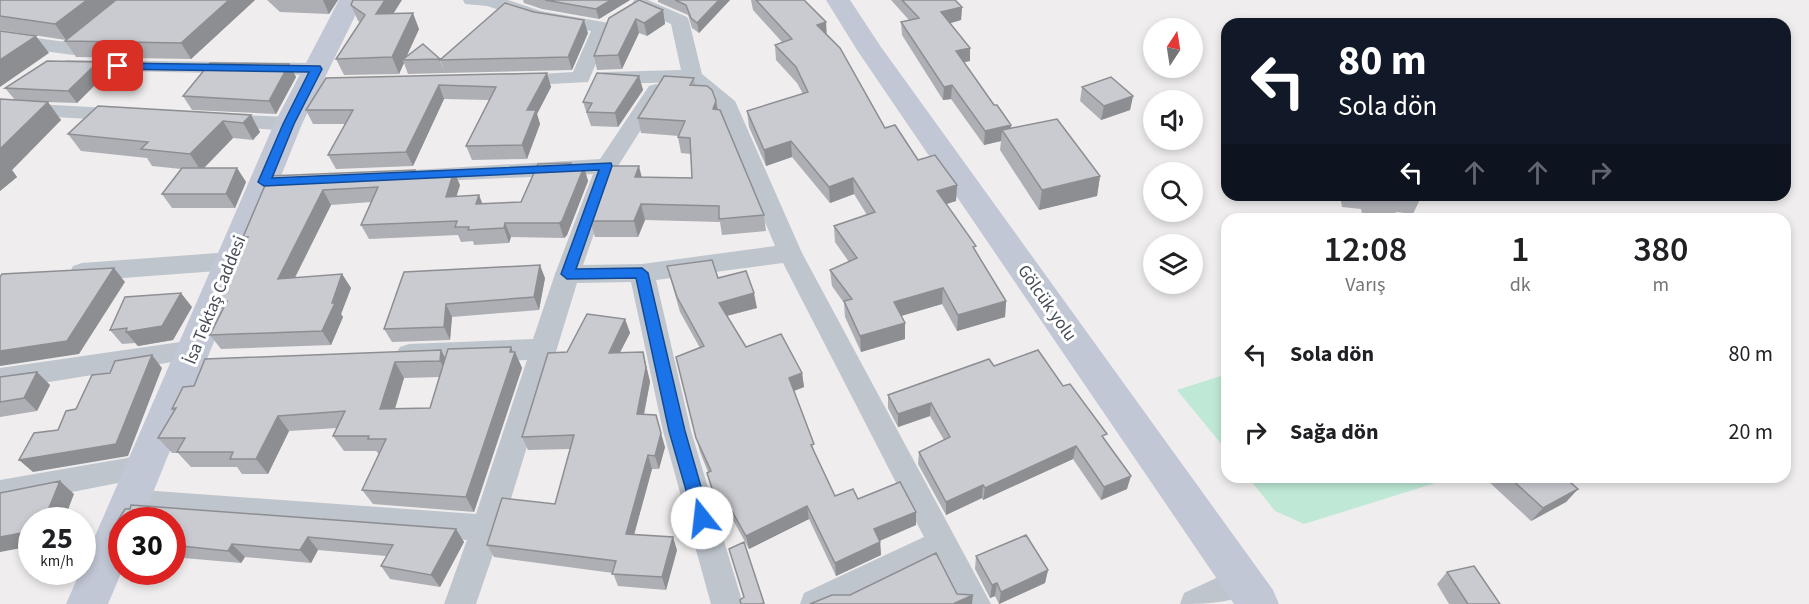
<!DOCTYPE html>
<html lang="tr">
<head>
<meta charset="utf-8">
<style>
  body { margin:0; font-family:"Source Sans 3",sans-serif; background:#f2f2f2; color:#202124; height:100vh; display:flex; flex-direction:column; font-size:22px; white-space:nowrap }
  * { box-sizing:border-box; margin:0 }
  p { font-size:20px; color:#757577 }
  .icon { flex:none; width:33px; height:33px; fill:none; stroke:currentColor; stroke-width:2; stroke-linecap:round; stroke-linejoin:round }
  .map { position:relative; flex:1; overflow:hidden }
  .drawer { position:absolute; left:1221px; top:213px; width:570px; height:270px; display:flex; flex-direction:column; background:#fff; border-radius:18px; box-shadow:0 3px 9px #0003 }
  .drawer>* { flex:none }
  .banner { position:absolute; left:1221px; top:18px; width:570px; height:183px; border-radius:18px; box-shadow:0 3px 9px #0003; background:#111827; color:#fff; overflow:hidden }
  .needle { width:39px; rotate:12deg }
  .controls { position:absolute; left:1143px; top:18px; display:grid; gap:12px }
  .controls a { display:grid; place-items:center; width:60px; height:60px; border-radius:50%; background:#fff; box-shadow:0 3px 9px #0003; font-size:30px }
  .speed { position:absolute; left:18px; top:507px; display:flex; gap:12px; font-size:30px; font-weight:700; text-align:center }
  .speed>* { display:grid; place-content:center; width:78px; height:78px; border-radius:50%; background:#fff; box-shadow:0 3px 9px #0003; line-height:1 }
  .speed small { font-size:15px; font-weight:400 }
  .speed .limit { border:9px solid #d22; background:#fff; color:#111 }
  .pin { position:absolute; display:grid; place-items:center; width:51px; height:51px; color:#fff; margin:-26px; border-radius:12px; box-shadow:0 3px 9px #0006 }
  .me { position:absolute; width:66px; margin:-33px; rotate:344deg; stroke-linejoin:round; filter:drop-shadow(0 0 4px #0008) }
  .turn { display:flex; align-items:center; gap:21px; height:126px; padding:0 18px; font-size:27px }
  .turn .icon { width:78px; height:78px; stroke-width:2.5 }
  .turn b { display:block; font-size:42px; line-height:51px }
  .lanes { display:flex; align-items:center; height:57px; padding:0 18px; background:#0003; justify-content:center; gap:30px; direction:ltr }
  .lanes .off { opacity:.35 }
  .eta { display:flex; justify-content:space-evenly; align-items:center; height:102px; text-align:center }
  .eta b { font-size:36px; font-weight:600; line-height:42px }
  ul { padding:0; list-style:none }
  li { display:flex; align-items:center; gap:18px; height:78px; padding:0 18px }
  li div { flex:1 }
  li b { display:block; font-size:22px }
  li em { font-style:normal }
  .map>svg:first-child { display:block }
  .green { fill:#bfe9d6 }
  .lines { fill:none; stroke-linecap:round; stroke-linejoin:round }
  .street { fill:#bfc5cd; fill-rule:evenodd }
  .secondary { fill:#c1c7d4; fill-rule:evenodd }
  .wall { fill:#aeafb4; fill-rule:evenodd }
  .shaded-wall { fill:#8d8e92 }
  .building { fill:#cacbd1; stroke:#8d8e92; stroke-width:1.5 }
  .route { fill:#1a73e8; stroke:#114b97; stroke-width:1.5 }
  .labels { text-anchor:middle; dominant-baseline:central; stroke-width:6; stroke-linejoin:round; paint-order:stroke }
  .street-label { font-size:18px; fill:#474d58; stroke:#fff }
</style>
</head>
<body>
<div class="map">
<svg width="1809" height="604" viewBox="0 0 1809 604">
  <rect width="100%" height="100%" fill="#efeded"/>
  <path class="green" d="M1227 374V451L1177 390Z
    M1248 477H1446L1445 480 1304 524 1275 511Z"/>
  <g class="lines">
    <path class="street" d="M463 0H508L541 11 609 23 612 27 588 82 513 86 506 84 503 80 506 76 573 72 591 31 538 22 487 6 465 4Z
      M634 0H648L687 17 689 21 702 74 735 101 802 253 991 604H958L936 562 850 604H800L804 593 924 537 783 263 656 280 691 431 743 604H711L663 431 631 282 577 283 502 528 476 604H444L467 540 128 515 117 511 113 502 117 493 128 489 476 514 527 360 409 364 400 361 396 354 400 347 409 344 533 339 555 274 593 174 421 182 413 180 410 175 413 170 600 159 649 86 656 84 663 86 666 90 618 166 583 265 642 264 775 246 716 104 687 82 605 84 598 82 595 78 598 74 605 72 681 70 671 24 634 8 632 4Z
      M0 33 73 43 80 45 83 49 80 53 73 55 0 45Z
      M67 60 316 63 323 65 326 69 323 73 316 75 60 70 57 66 60 62Z
      M0 102 126 109 133 110 137 115 133 120 126 121 0 114Z
      M220 114 288 117 296 119 299 124 296 129 288 131 212 125 209 120 212 115Z
      M231 252 240 255 243 261 240 267 231 270 82 281 73 278 70 272 73 266 82 263Z
      M194 340 203 343 207 350 203 357 0 390V368Z
      M144 455 154 458 159 467 154 476 0 506V480Z
      M1242 566 1253 571 1258 581C1245 604 1207 604 1180 604L1184 593Z"/>
    <path class="secondary" d="M339 0H363L302 124 142 520H122V571L108 604H66L80 572H82V566L274 124Z
      M826 0H850L881 47 1273 590 1279 604H1234L857 50Z"/>
  </g>
  <path class="wall" d="M0 0H255L191 59 76 57 65 41 66 40 0 30Z
    M267 0H338L329 14 280 12Z
    M523 0H630L599 19 542 9 524 3Z
    M658 0H730L699 33 692 28 688 15 658 2Z
    M751 0H804L885 128 918 160 957 185 956 201 946 204 1006 301 1005 317 957 331 942 304 901 316 905 339 861 352 845 317 844 303 832 286 830 270 849 262 835 242 834 226 867 215 854 194 830 203 792 157 766 166 749 127 747 111 803 94 797 83 776 60 775 45 782 42 753 10Z
    M891 0H955L962 7 961 20 950 23 970 61 964 62 994 105 1011 125V128L1100 176 1097 196 1039 210 1000 150 1001 141 984 145 951 99 943 100 902 35 901 22 909 20Z
    M351 5 393 14 419 29 406 57 440 59 445 73 408 74 404 63 399 74 344 75 336 59 360 22 358 21Z
    M663 10 665 24 647 36 639 33 622 69 597 70 594 56 609 18Z
    M588 33 572 70 445 73 440 60Z
    M289 64 296 77 276 114 192 110 183 96Z
    M547 73 551 87 537 114 540 124 527 159 472 160 466 146 489 100 444 99 413 166 336 169 328 155 345 124H313L306 110 326 78Z
    M106 74 77 103 45 102 61 120 12 170 17 177 0 191 15 100 5 88Z
    M639 76 643 90 618 127 591 126 583 102Z
    M694 78 695 86 716 101 718 110 764 215 766 231 722 235 720 222 645 220 638 237H595L590 221 641 177 692 178 691 154 681 153 678 137 679 136 641 133 638 118Z
    M1082 87 1133 96 1130 110 1101 120 1080 101Z
    M251 115 260 132 253 140 233 138 204 168H237L246 182 235 208H172L162 194 181 169 152 166 147 158 81 151 68 134Z
    M571 163 572 166 584 167 588 181 567 235 564 238 511 237 509 243 474 245 473 241 461 242 458 235 369 239 361 225 371 202 331 205 295 278 342 274 351 288 341 314 343 317 331 345 221 349 210 335 223 310 217 301 246 241 243 237 269 176 416 173 460 185 456 196 482 204 521 202Z
    M1340 195H1422L1413 214 1396 212 1394 217 1362 214 1361 209 1342 207Z
    M667 266 718 278 757 308 727 316 746 347 802 373 804 387 794 391 815 453 835 496 858 499 916 525 880 540 881 555 836 576 809 519 749 549 728 511 719 514 707 473 708 472 700 452 676 357 700 348 680 312Z
    M404 272 545 278 539 310 452 317 450 340 392 342 384 329Z
    M192 307 173 340 138 346 135 343 122 344 110 330Z
    M625 319 630 333 620 352H643L650 382 644 415 665 447 659 469H652L634 534 677 550 666 590 618 586 613 573 494 557 487 545 555 504 570 449 528 450 522 437 567 352Z
    M511 347 513 352H515L522 368 474 512 373 504 362 490 379 454 376 451H344L333 436 337 428 289 431 268 474H242L237 467H191L178 453H172L158 438 174 412 172 409 194 386 441 350 445 358ZM440 377 430 408 395 409 404 378Z
    M994 366 1063 386 1105 440 1127 489 1101 500 1073 459 983 500 982 498 946 515 918 464 919 452 944 440 930 416 898 427 888 408V395Z
    M37 372 50 385 37 411 0 417V377Z
    M1489 477H1564L1578 489 1566 502 1531 521 1487 480Z
    M131 505 456 529 464 542 440 587 390 579 381 566 386 556 318 550 311 563 245 557 241 563 172 557V520H122V550L110 540V533L125 509H130Z
    M976 556 1048 570 1045 583 999 604 995 596 990 598 975 569Z
    M1447 572 1500 604H1449L1437 584Z"/>
  <path class="shaded-wall" d="M87 0H118L66 40 55 24Z
    M229 0H255L191 59 181 43Z
    M323 0H338L329 14Z
    M385 0H402L383 30 376 14Z
    M611 0H630L599 19 596 9Z
    M719 0H730L699 33 697 23Z
    M962 7 961 20 941 26V12Z
    M663 10 665 24 647 36 644 23Z
    M413 13 419 29 405 60H402L404 63 399 74 392 57Z
    M636 19 639 33 622 69 618 55Z
    M584 20 588 33 572 70 568 57Z
    M826 22 827 38 817 25Z
    M36 36 49 53 0 87V60Z
    M970 48V61L955 64 956 51Z
    M98 62 106 74 77 103 68 91Z
    M289 64 296 77 276 114 269 101Z
    M547 73 551 87 537 114 540 124 527 159 522 145 527 110Z
    M639 76 643 90 618 127 615 113Z
    M439 85 444 99 413 166 406 152Z
    M952 85 951 99 943 100 944 87Z
    M1133 96 1130 110 1101 120 1104 106Z
    M716 101 719 116 713 109Z
    M48 102 61 120 12 170 17 177 0 191V149Z
    M251 115 260 132 253 140 243 123Z
    M223 121 233 138 201 171 190 154Z
    M1011 125 1010 138 1002 130 1001 141 984 145 985 131Z
    M791 141 792 157 766 166 764 150Z
    M639 166 643 182 635 177Z
    M584 167 588 181 567 235 564 238 559 223Z
    M237 168 246 182 235 208 226 194Z
    M454 171 460 185 452 211 446 197Z
    M1100 176 1097 196 1039 210 1042 190Z
    M853 178 854 194 830 203 829 187Z
    M957 185 956 201 937 207V191Z
    M323 190 331 205 287 293 278 279Z
    M479 195 485 210 476 204Z
    M641 204 645 220 638 237 634 221Z
    M505 223 511 237 509 243 504 228Z
    M540 265 545 278 539 310 534 297Z
    M114 268 125 282 79 354 0 366V351Z
    M342 274 351 288 341 314 343 317 331 345 322 331Z
    M943 288 942 304 894 318V302Z
    M181 293 192 307 173 340 138 346 126 332Z
    M754 293 757 308 722 317 719 303Z
    M1006 301 1005 317 957 331 958 315Z
    M446 304 452 317 450 340 444 327Z
    M625 319 630 333 613 366 609 353Z
    M905 323V339L861 352 860 336Z
    M511 347 514 355 515 352 522 368 474 512 466 497Z
    M441 350 449 365 448 376 440 361Z
    M643 352 650 382 641 428 637 414Z
    M152 355 162 368 128 456 33 472 19 460Z
    M395 362 404 378 390 425 380 409Z
    M37 372 50 385 37 411 24 398Z
    M802 373 804 387 791 392 789 378Z
    M931 403 930 416 898 427V414Z
    M656 415 665 447 659 469 655 456Z
    M278 416 289 431 268 474 256 459Z
    M1076 446 1073 459 983 500 985 488Z
    M648 455 652 469 631 546 626 534Z
    M1131 476 1127 489 1101 500 1104 487Z
    M60 481 74 494 64 520H44Z
    M983 485 982 498 946 515V502Z
    M1578 489 1566 502 1531 521 1543 508Z
    M724 497 728 511 719 514 716 501Z
    M807 506 809 519 749 549 746 536Z
    M916 512V525L875 543 874 529Z
    M456 529 464 542 440 587 431 575Z
    M32 531V546L0 552V537Z
    M308 537 318 550 311 563 300 550Z
    M673 537 677 550 666 590 662 577Z
    M880 542 881 555 836 576 835 563Z
    M232 544 245 557 241 563 228 551Z
    M1048 570 1045 583 999 604 1001 592Z
    M997 583 995 596 990 598 992 585Z
    M973 595 972 604H955V603Z"/>
  <path class="building" d="M0 0H87L55 24 0 16Z
    M116 0H229L181 43 65 41Z
    M353 0H385L376 14 413 13 392 57 336 59 365 15 351 5Z
    M545 0H611L596 9Z
    M639 0 663 10 644 23 636 19 618 55 594 56 609 18Z
    M675 0H719L697 23 691 18 686 5Z
    M756 0H804L826 22 817 25 840 48 885 128 895 125 918 160 935 155 957 185 937 191 976 246 973 247 1006 301 958 315 943 288 894 302 905 323 860 336 844 301 852 299 830 270 857 258 834 226 875 212 853 178 829 187 791 141 764 150 747 111 808 92 796 67 775 45 792 39Z
    M902 0H955L962 7 941 12 970 48 956 51 994 105H997L1011 125 985 131 952 85 944 87 901 22 919 18Z
    M505 3 534 12 584 20 568 57 440 60Z
    M0 31 36 36 0 60Z
    M423 44 440 59 402 60Z
    M47 61 98 62 68 91 5 88Z
    M210 63 289 64 269 101 183 96Z
    M547 73 527 110H536L522 145 466 146 496 87 439 85 406 152 328 155 353 110H306L326 78Z
    M597 73 639 76 615 113 587 112 592 103 583 102Z
    M664 76 694 78 690 85 707 86 712 90 716 101 713 109 720 110 764 215 719 219V206L641 204 634 221H590L611 166H639L635 177 692 178 690 138 678 137 685 121 638 118Z
    M1111 77 1133 96 1104 106 1082 87Z
    M0 99 48 102 0 149Z
    M98 106 251 115 243 123 223 121 190 154 141 149 148 142 68 134Z
    M1057 119 1100 176 1042 190 1002 130Z
    M571 163 569 166 584 167 562 221 559 223H505L504 228 468 230 469 227H455L457 221 361 225 378 187 323 190 278 279 342 274 332 303H335L322 331 210 335 227 301H217L230 268 248 237H243L269 176 415 170 414 173 454 171 446 197 479 195 476 204 521 202 538 164Z
    M182 168H237L226 194H162Z
    M712 260 718 278 746 271 754 293 719 303 746 347 781 334 802 373 789 378 814 444 811 445 835 496 853 489 858 499 900 482 916 512 874 529 880 542 835 563 807 506 746 536 724 497 716 501 707 473 711 471 696 438 676 357 704 346 677 297 667 266Z
    M540 265 534 297 446 304 444 327 384 329 404 272Z
    M114 268 67 341 0 351V277L2 274Z
    M181 293 162 326 126 332 127 328 110 330 125 297Z
    M587 314 625 319 609 353 643 352 646 368 637 414 656 415 661 433 655 456 648 455 626 534 673 537 662 577 612 574 616 561 487 545 502 498 555 504 574 435 522 437 548 353 567 352Z
    M511 347 510 352H515L466 497 362 490 386 439H368L369 436H333L345 411 278 416 256 459H230L233 452H177L185 438H158L176 408 172 409 183 387 194 386 205 359 441 350 440 361 395 362 380 409 430 408 448 349Z
    M1038 350 1063 386 1070 384 1107 434 1102 436 1131 476 1104 487 1076 446 985 488 983 485 946 502 919 452 950 437 931 403 898 414 888 395 989 359 994 366Z
    M152 355 116 444 19 460 34 433 58 430 66 411 76 409 92 375 110 373 115 361Z
    M37 372 24 398 0 402V377Z
    M1509 477H1564L1578 489 1543 508Z
    M60 481 44 520H32V531L0 537V493Z
    M131 505 456 529 431 575 381 566 393 545 308 537 300 550 232 544 228 551 172 545V520H122V541L110 540V533L125 509H130Z
    M1026 535 1048 570 1001 592 997 583 992 585 976 556Z
    M744 542 764 603 761 604H741L740 600 744 597 729 549Z
    M936 553 957 594 973 595 955 603 956 604H810L832 595H850Z
    M1474 566 1500 604H1468L1447 572Z"/>
  <path class="route" d="M118 63 320 66 322 69 294 124 272 178 611 163 612 166 576 269 642 268 648 273 685 431 710 518 708 523 702 525 696 523 694 518 669 431 636 278 567 279 561 274 599 170 264 186 258 182 283 124 309 72 114 69V64Z"/>
  <g class="labels">
    <g class="street-label">
      <text transform="translate(215 300) rotate(-68)">İsa Tektaş Caddesi</text>
      <text transform="translate(1047 303) rotate(55)">Gölcük yolu</text>
    </g>
  </g>
</svg>
<div class="controls">
<a><svg class="needle" viewBox="-14 -14 28 28"><path d="M0-13l5 13h-10z" fill="#e53935"/><path d="M0 13l5-13h-10z" fill="#757577"/></svg></a>
<a><svg class="icon" aria-label="sound" viewBox="0 0 24 24"><path d="M4 9h4l5-4v14l-5-4H4zM17 9q2 3 0 6"/></svg></a>
<a><svg class="icon" aria-label="search" viewBox="0 0 24 24"><circle cx="10" cy="10" r="6"/><path d="M15 15l6 6"/></svg></a>
<a><svg class="icon" aria-label="layers" viewBox="0 0 24 24"><path d="M12 4l9 5-9 5-9-5zM3 14l9 5 9-5"/></svg></a>
</div>
<div class="speed"><div>25<small>km/h</small></div><div class="limit">30</div></div>
<div class="pin" style="left:118px;top:66px;background:#d93025"><svg class="icon" aria-label="arrive" viewBox="0 0 24 24"><path d="M6 21V4h12l-3 4 3 4H6"/></svg></div>
<svg class="me" style="left:702px;top:518px" viewBox="-20 -20 40 40"><circle r="19" fill="#fff"/><path d="M0-13L10 11 0 6-10 11z" fill="#1a73e8"/></svg>
<div class="banner">
<div class="turn"><svg class="icon" aria-label="left" viewBox="0 0 24 24"><path d="M17 20v-9H6M10 6l-5 5 5 5"/></svg><div><b>80 m</b>Sola dön</div></div>
<div class="lanes"><svg class="icon" aria-label="left" viewBox="0 0 24 24"><path d="M17 20v-9H6M10 6l-5 5 5 5"/></svg><svg class="icon off" aria-label="ahead" viewBox="0 0 24 24"><path d="M12 20V5M6 11l6-6 6 6"/></svg><svg class="icon off" aria-label="ahead" viewBox="0 0 24 24"><path d="M12 20V5M6 11l6-6 6 6"/></svg><svg class="icon off" aria-label="right" viewBox="0 0 24 24"><path d="M7 20v-9h11M14 6l5 5-5 5"/></svg></div>
</div>
<section class="drawer">
<div class="eta">
<div><b>12:08</b><p>Varış</p></div>
<div><b>1</b><p>dk</p></div>
<div><b>380</b><p>m</p></div>
</div>
<ul>
<li><svg class="icon" aria-label="left" viewBox="0 0 24 24"><path d="M17 20v-9H6M10 6l-5 5 5 5"/></svg><div><b>Sola dön</b></div><em>80 m</em></li>
<li><svg class="icon" aria-label="right" viewBox="0 0 24 24"><path d="M7 20v-9h11M14 6l5 5-5 5"/></svg><div><b>Sağa dön</b></div><em>20 m</em></li>
</ul>
</section>
</div>
</body>
</html>
